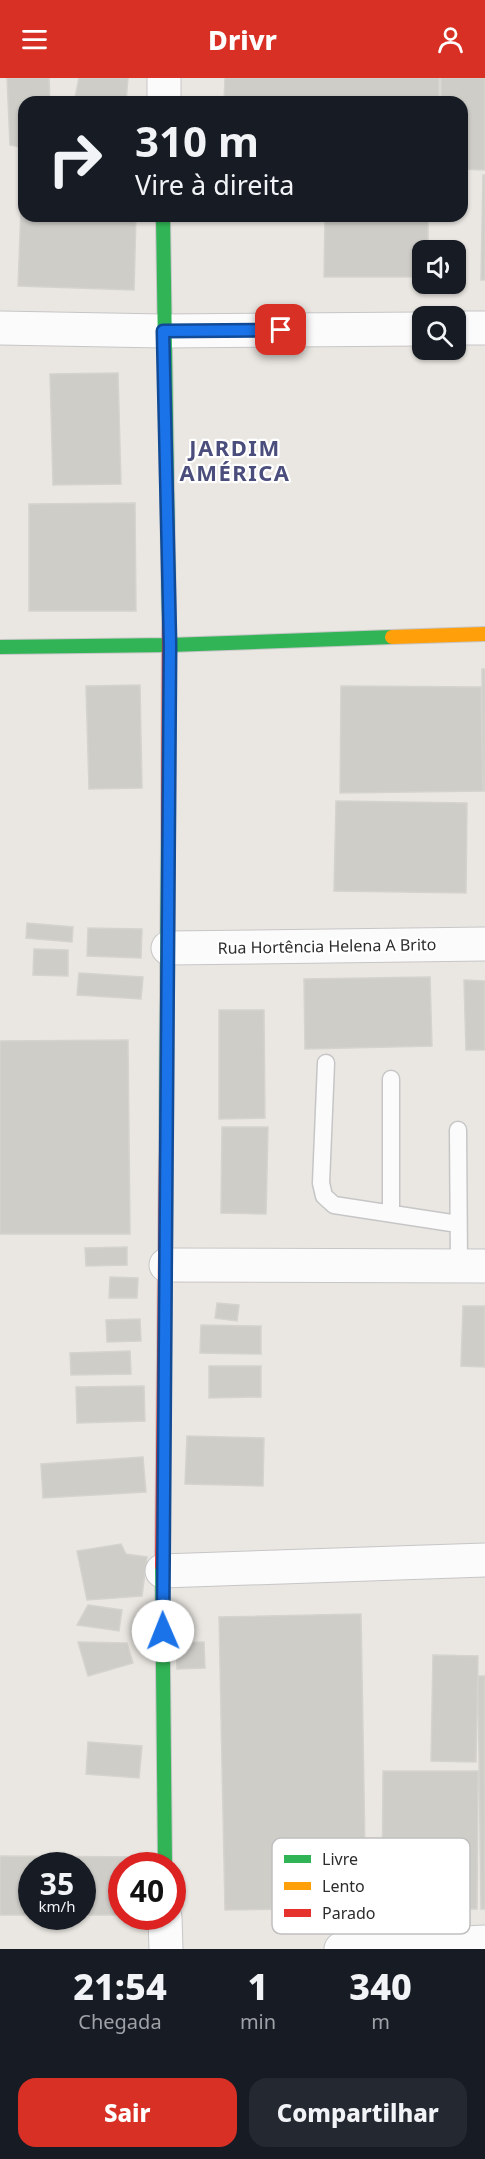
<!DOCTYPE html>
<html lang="pt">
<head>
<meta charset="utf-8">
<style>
  body { margin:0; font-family:"Noto Sans",sans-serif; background:#242831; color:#f1f3f6; height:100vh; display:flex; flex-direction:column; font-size:22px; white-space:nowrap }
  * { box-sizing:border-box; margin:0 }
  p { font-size:20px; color:#9ea1a6 }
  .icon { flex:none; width:33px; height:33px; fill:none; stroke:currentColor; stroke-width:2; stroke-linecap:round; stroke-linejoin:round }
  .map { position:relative; height:1871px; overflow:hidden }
  .details { display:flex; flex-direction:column; background:#171b24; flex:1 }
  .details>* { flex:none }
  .banner { position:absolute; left:18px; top:18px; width:450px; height:126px; border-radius:18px; box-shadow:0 2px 4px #0004; background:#171b24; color:#f1f3f6; overflow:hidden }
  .buttons { position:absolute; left:412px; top:162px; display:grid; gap:12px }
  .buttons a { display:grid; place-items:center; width:54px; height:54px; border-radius:12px; background:#171b24; box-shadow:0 2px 4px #0004; font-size:30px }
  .speed { position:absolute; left:18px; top:1774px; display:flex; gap:12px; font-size:30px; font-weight:700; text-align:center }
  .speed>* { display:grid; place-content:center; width:78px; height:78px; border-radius:50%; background:#171b24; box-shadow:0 2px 4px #0004; line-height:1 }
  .speed small { font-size:15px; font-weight:400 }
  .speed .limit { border:9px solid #d22; background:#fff; color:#111 }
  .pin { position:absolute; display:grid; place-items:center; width:51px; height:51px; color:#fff; margin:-26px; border-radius:12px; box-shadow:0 3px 9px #0006 }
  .me { position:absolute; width:66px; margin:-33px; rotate:359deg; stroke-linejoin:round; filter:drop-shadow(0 0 4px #0008) }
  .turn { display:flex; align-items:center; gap:21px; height:126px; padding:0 18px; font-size:27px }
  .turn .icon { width:78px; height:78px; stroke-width:2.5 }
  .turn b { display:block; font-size:42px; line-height:51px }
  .eta { display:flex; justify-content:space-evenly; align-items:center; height:102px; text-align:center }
  .eta b { font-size:36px; font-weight:800; line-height:42px }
  .action { display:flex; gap:12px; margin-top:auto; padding:12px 18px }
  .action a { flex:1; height:69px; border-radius:18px; background:#d93025; color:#fff; font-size:24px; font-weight:800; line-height:69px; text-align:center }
  .action a+a { background:#242831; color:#f1f3f6 }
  header { display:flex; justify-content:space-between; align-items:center; height:78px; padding:0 18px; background:#d93025; color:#fff; font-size:27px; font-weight:800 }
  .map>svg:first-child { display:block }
  .building { fill:#cfcdc8; stroke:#d5d3ce; stroke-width:1.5 }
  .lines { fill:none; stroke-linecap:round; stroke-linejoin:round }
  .lane-casing { stroke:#c7c6c7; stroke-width:19 }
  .street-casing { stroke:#c7c6c7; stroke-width:35 }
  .fast-casing { stroke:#c7c6c7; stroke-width:16 }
  .slow-casing { stroke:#c7c6c7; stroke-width:16 }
  .jam-casing { stroke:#c7c6c7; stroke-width:16 }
  .lane { stroke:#fcfbfb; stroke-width:16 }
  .street { stroke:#fcfbfb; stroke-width:33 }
  .fast { stroke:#30b455; stroke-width:14 }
  .slow { stroke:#ff9f0a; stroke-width:14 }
  .jam { stroke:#e5322d; stroke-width:14 }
  .route-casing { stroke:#114b97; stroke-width:15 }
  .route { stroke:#1a73e8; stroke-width:10 }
  .labels { text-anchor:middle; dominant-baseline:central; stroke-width:4.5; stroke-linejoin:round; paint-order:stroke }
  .street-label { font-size:16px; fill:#2c2c2c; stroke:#fff }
  .district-label { font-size:22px; font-weight:bold; letter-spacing:1.5px; fill:#4b4e7d; stroke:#fff }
  .key { fill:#fff; stroke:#c0c0c0; stroke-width:1.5 }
  .key-label { font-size:16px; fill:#2c2c2c }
</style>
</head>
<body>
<header><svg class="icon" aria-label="menu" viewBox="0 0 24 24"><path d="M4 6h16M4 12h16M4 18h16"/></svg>Drivr<svg class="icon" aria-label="person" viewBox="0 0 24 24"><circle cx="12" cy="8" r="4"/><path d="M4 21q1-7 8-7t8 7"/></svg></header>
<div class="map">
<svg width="485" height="1871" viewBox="0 0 485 1871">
  <rect width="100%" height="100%" fill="#eae7e2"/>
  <path class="building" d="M7 0H49L50 24H24V70L10 67Z
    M79 0H128L126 24H74Z
    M225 0H439V24H224Z
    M441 0H485V92L462 91V24H441Z
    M483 97H485V202H481Z
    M22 104H24V138H136L134 212 18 208Z
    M325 138H428V172H423V199H324Z
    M118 295 121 406 53 407 50 296Z
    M135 425 136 533H29V426Z
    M482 591H485V713H483Z
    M140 607 142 710 89 711 86 608Z
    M341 608 481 609 483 713 340 715Z
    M336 723 467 725 466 815 334 813Z
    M27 845 73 849 72 864 26 860Z
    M88 850 142 851 141 880 87 878Z
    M34 871 68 872V898L33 897Z
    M79 895 143 899 141 921 77 917Z
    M430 899 432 968 305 971 304 901Z
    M464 902 485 903V972H466Z
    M219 932H264L265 1040 219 1041Z
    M128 962 130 1156H0V963Z
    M222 1049H268L266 1136 221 1135Z
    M127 1169V1187L86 1188 85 1170Z
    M110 1199 138 1200 137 1220H109Z
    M217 1225 239 1227 237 1243 215 1240Z
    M463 1228H485V1289L461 1288Z
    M140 1241 141 1263 107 1264 106 1242Z
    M201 1247 261 1248V1276L200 1275Z
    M130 1273 131 1296 71 1297 70 1275Z
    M209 1288H261V1319L209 1320Z
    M144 1308 145 1343 77 1345 76 1309Z
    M187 1358 264 1360 263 1408 185 1406Z
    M143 1379 146 1414 43 1420 41 1386Z
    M121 1466 126 1476 147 1479 142 1518 87 1522 77 1473Z
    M88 1527 122 1532 119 1553 77 1547Z
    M361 1536 366 1830 225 1832 219 1539Z
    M78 1564 127 1565 133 1585 88 1598Z
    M204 1564 205 1590 177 1591 176 1565Z
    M433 1577 478 1578 476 1684 431 1683Z
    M478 1598H485V1831H481Z
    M88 1664 142 1668 139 1700 86 1696Z
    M383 1693H478L477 1831H382Z
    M0 1778 150 1779V1788H122V1837H82V1788H32V1837H0Z"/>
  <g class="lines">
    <defs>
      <path id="lane" d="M326 985 321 1105 324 1118 334 1127 458 1146
        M458 1052 459 1188
        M391 1135V1001"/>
      <path id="street" d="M164 24V0
        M0 250 163 253 423 251
        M456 250H485
        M168 870 485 866
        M166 1187 485 1188
        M162 1493 485 1482
        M165 1839 166 1871
        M341 1871 485 1864"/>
      <path id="fast" d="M163 138 169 540
        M0 569 170 567 392 559
        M166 1072 168 762
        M162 1488 165 1788"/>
      <path id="slow" d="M392 559 485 556"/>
      <path id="jam" d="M168 762 169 540
        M162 1488 166 1072"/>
    </defs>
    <use href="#lane" class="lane-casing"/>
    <use href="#street" class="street-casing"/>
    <use href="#fast" class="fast-casing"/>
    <use href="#slow" class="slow-casing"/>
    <use href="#jam" class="jam-casing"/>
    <use href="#lane" class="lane"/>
    <use href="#street" class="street"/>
    <use href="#fast" class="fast"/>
    <use href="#slow" class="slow"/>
    <use href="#jam" class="jam"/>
  </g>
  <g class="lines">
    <defs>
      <path id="route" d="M163 1553 170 567 163 253 281 252"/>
    </defs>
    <use href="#route" class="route-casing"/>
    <use href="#route" class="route"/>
  </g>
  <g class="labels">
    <g class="street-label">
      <text transform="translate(327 868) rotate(-1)">Rua Hortência Helena A Brito</text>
    </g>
    <g class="district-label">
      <text x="235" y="369">JARDIM<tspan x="235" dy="25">AMÉRICA</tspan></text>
    </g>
  </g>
  <rect x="272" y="1760" width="198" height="96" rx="9" class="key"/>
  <rect x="284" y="1777" width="27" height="8" fill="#30b455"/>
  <rect x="284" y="1804" width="27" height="8" fill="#ff9f0a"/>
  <rect x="284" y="1831" width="27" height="8" fill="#e5322d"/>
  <g class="key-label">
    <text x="322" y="1787">Livre</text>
    <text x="322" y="1814">Lento</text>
    <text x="322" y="1841">Parado</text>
  </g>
</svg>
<div class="buttons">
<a><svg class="icon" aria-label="sound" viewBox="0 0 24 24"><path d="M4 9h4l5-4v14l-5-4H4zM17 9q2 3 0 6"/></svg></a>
<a><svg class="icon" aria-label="search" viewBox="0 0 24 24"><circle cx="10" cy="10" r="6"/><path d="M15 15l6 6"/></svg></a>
</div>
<div class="speed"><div>35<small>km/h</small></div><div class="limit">40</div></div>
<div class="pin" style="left:281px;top:252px;background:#d93025"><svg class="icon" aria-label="arrive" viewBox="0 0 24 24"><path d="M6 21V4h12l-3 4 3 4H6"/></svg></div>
<svg class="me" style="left:163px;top:1553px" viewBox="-20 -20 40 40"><circle r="19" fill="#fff"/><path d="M0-13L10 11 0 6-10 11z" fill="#1a73e8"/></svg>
<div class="banner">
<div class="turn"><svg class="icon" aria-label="right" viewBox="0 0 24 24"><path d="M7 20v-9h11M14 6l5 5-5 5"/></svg><div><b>310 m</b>Vire à direita</div></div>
</div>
</div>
<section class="details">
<div class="eta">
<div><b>21:54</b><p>Chegada</p></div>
<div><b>1</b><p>min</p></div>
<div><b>340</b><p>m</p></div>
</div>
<div class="action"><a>Sair</a><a>Compartilhar</a></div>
</section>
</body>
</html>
